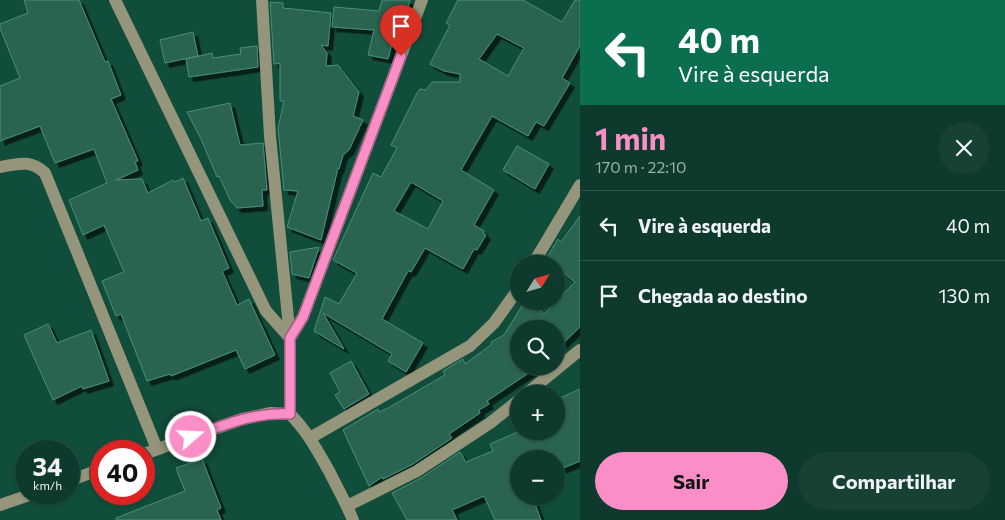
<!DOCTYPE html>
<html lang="pt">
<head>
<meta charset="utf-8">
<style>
  body { margin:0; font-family:Commissioner,sans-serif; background:#164134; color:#f1f3f6; height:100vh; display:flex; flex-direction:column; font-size:19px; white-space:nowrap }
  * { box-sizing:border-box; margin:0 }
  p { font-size:16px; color:#9aada9 }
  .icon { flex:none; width:28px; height:28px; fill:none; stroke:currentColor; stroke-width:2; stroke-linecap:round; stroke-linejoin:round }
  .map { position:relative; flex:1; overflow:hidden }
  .drawer { display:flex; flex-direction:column; background:#0d3a2c; width:425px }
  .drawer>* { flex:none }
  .banner { background:#0b6e4f; color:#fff; overflow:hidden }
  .needle { width:32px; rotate:53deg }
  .fabs { position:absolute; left:510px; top:255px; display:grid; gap:10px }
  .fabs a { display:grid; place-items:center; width:55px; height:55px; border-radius:50%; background:#0d3a2c; box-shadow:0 1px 4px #0004,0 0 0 1px #2d5448; font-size:25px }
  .speed { position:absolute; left:15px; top:440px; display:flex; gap:10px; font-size:25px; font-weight:700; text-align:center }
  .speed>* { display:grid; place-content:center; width:65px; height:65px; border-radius:50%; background:#0d3a2c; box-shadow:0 1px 4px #0004,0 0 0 1px #2d5448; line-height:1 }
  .speed small { font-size:12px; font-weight:400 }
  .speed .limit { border:8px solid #d22; background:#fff; color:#111 }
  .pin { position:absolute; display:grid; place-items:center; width:42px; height:42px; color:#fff; margin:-51px -21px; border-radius:50% 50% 50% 0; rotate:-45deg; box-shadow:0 0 5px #0007 }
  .pin .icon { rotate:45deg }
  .me { position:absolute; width:55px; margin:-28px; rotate:71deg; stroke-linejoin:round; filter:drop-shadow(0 0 4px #0008) }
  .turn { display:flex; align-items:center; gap:18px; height:105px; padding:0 15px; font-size:22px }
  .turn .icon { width:65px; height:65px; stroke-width:2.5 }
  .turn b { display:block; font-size:35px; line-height:42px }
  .round { display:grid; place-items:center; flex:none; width:52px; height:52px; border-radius:26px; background:#164134 }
  .head { display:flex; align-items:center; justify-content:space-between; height:85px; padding:0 15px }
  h1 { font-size:30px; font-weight:700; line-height:38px; color:#fa8fc7 }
  .button { display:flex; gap:10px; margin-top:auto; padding:10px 15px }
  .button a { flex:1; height:58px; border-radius:30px; background:#fa8fc7; color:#111; font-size:20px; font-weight:700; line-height:58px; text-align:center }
  .button a+a { background:#164134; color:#f1f3f6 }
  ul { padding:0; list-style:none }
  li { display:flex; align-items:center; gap:15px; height:70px; padding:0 15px; border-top:1px solid #2d5448 }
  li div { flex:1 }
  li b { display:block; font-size:19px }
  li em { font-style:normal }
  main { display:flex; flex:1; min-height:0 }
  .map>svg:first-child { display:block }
  .building { fill:#2a634f; stroke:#479178; fill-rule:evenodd; filter:url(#shadow) }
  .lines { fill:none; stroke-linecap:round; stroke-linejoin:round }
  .minor { stroke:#94957a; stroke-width:12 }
  .route-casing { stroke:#a25d81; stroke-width:12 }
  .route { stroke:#fa8fc7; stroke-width:9 }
</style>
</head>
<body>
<main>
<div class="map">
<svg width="580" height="520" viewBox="0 0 580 520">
  <defs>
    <filter id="shadow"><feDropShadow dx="4.5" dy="4.5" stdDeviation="0" flood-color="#0009"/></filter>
  </defs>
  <rect width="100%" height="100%" fill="#114d3b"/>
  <path class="building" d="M24 0H79L105 62 108 61 121 95 111 99 138 161 135 162 138 170 116 180 142 179 148 193 173 180 175 182 183 178 201 221 208 218 229 268 222 271 237 305 249 299 275 355 245 369 236 350 171 376 170 374 147 381 121 314 116 316 102 281 124 272 104 225 83 235 69 200 107 183 94 149 55 163 40 126 0 141V86L20 78 0 28V24L28 13Z
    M382 0H410L405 18 399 17 388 59 368 55 374 30 332 27 334 7 379 11Z
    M458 0H523L562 22 575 0H580V46L562 78 570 83 544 126 536 122 528 136 492 116 461 170 494 190 474 225 484 231 483 233 486 235 477 250 474 249 463 269 425 248 411 272 408 271 382 319 423 343 406 372 388 361 392 354 323 313 344 349 314 331 325 297 339 304 357 273 333 260 373 173 381 177 397 148 391 145 417 93 420 89 426 90 432 82H460V74L444 71 430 64 450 25 446 23ZM497 34 524 48 508 76 479 59ZM411 182 443 201 428 229 394 211Z
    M270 2 283 3V8L331 13 328 46 321 45 327 53 326 66 338 65 359 92 353 116 363 120 349 150 343 155 339 169 338 168 321 240 287 227 298 191 284 190 278 128 284 101H280V63L274 64Z
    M193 32 198 56 165 63 160 40Z
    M257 46 258 67 189 77 186 59 212 53 213 58 241 54 240 48Z
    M230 103 240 145 263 143 267 190H262L263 206 237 208 230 200 219 176 217 177 201 139 187 112Z
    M517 146 549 164 535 189 503 170Z
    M580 216V327L556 350V329H519V366H539L487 401 489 404 479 410 480 413 449 434 452 438 413 464 383 479 382 477 369 486 343 430 378 409 379 412 388 408 445 375 443 371 463 359 465 364 492 344 491 342 504 335 525 301H531L544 314 575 282 556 267V264H552L546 259 558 239 561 242Z
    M319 247 309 278 292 274 290 252Z
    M48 324 57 343 91 330 109 381 83 389 82 386 53 400 24 335Z
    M351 361 369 394 344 409 335 395 340 392 330 373Z
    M580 389V461L556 471V459H519V496H532L541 520H495L484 496 452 510 457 520H407L392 493 421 478 460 452 466 462 493 451 490 444 520 431H556V400Z
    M202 459 221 508 217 510 221 520H116V518L185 491 176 468Z"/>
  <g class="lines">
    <path class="minor" d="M115 0 266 311 290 338 303 317 422 0
      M262 0 270 136 290 338V414
      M0 167C18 164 30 159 45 173L157 449
      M533 264 580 185
      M526 394 580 350
      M290 414C307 431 317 450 329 471 337 487 346 503 353 520
      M310 438 470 346 494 323 519 288
      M144 454 242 419 271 413 290 414
      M69 481 101 469
      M0 505 32 494
      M347 506 417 471 490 423 519 400"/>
  </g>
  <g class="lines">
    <defs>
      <path id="route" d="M191 437C224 425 254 412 290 414V338L303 317 401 56"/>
    </defs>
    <use href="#route" class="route-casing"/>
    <use href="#route" class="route"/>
  </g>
</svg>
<div class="fabs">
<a><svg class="needle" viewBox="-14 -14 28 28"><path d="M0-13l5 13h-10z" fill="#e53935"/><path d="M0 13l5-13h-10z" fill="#9aada9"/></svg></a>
<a><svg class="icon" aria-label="search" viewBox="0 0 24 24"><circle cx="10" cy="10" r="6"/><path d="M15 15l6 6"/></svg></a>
<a>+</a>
<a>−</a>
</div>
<div class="speed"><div>34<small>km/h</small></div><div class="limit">40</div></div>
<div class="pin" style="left:401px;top:56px;background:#d93025"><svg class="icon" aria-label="arrive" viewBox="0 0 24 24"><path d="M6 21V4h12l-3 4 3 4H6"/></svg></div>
<svg class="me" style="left:191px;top:437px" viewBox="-20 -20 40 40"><circle r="17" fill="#fa8fc7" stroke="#fff" stroke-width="3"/><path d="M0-11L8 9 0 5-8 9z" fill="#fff"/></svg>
</div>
<section class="drawer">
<div class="banner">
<div class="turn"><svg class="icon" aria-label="left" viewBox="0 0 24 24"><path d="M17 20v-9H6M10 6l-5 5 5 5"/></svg><div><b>40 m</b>Vire à esquerda</div></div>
</div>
<div class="head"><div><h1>1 min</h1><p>170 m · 22:10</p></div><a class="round"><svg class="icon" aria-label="close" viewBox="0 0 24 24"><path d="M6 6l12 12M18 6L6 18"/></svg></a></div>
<ul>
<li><svg class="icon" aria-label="left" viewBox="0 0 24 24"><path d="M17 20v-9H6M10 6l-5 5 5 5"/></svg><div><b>Vire à esquerda</b></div><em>40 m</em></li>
<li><svg class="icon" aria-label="arrive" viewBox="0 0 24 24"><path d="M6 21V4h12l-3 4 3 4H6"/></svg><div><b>Chegada ao destino</b></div><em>130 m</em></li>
</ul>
<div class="button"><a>Sair</a><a>Compartilhar</a></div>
</section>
</main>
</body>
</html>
